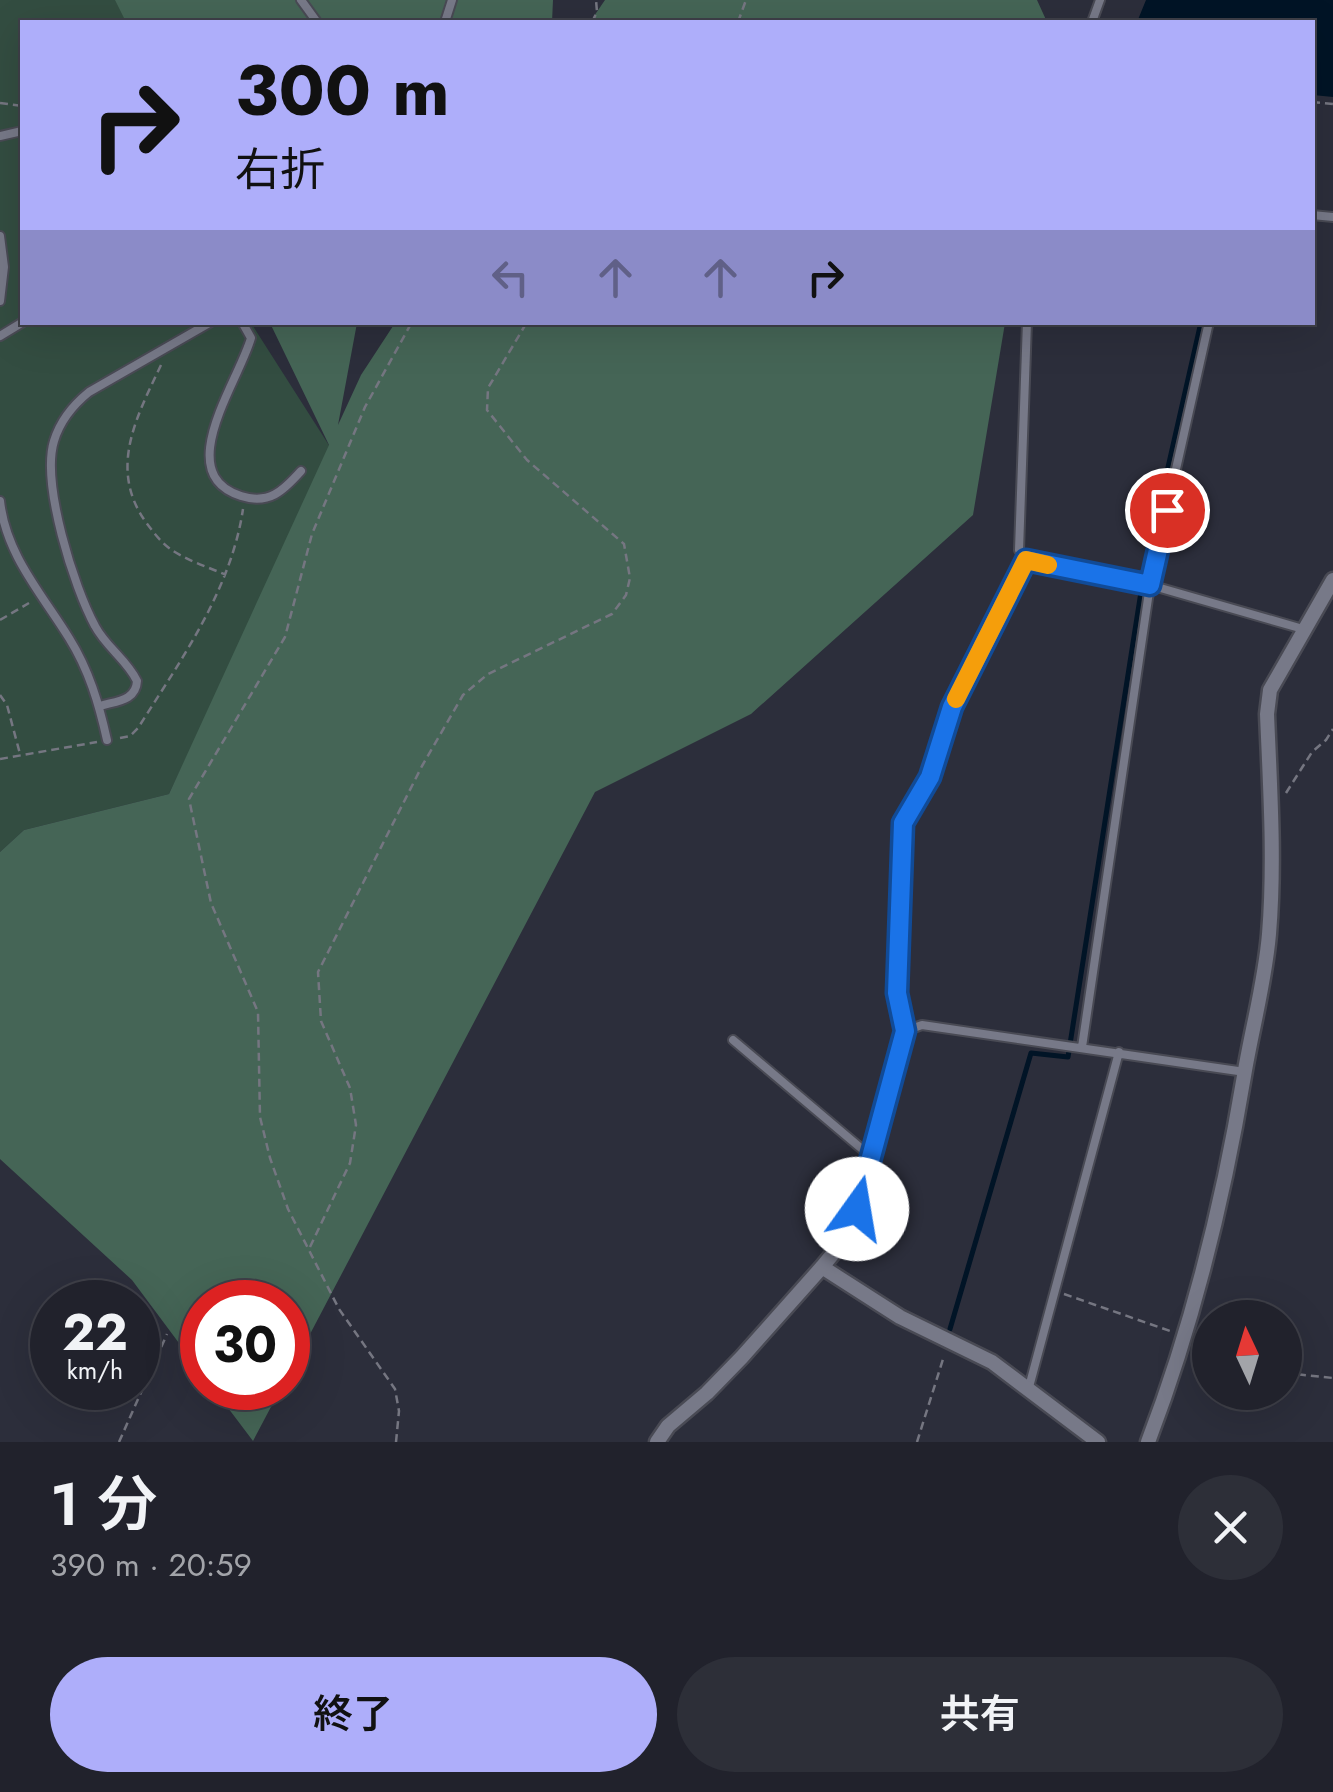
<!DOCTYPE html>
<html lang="ja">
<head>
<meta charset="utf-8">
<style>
  body { margin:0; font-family:Jost,"Noto Sans JP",sans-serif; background:#2d2f38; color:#f1f3f6; height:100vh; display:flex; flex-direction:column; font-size:38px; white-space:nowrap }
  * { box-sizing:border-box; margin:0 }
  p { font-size:32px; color:#a2a4a9 }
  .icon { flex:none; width:55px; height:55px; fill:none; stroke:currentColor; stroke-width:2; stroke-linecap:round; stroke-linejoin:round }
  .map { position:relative; height:1442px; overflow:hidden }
  .drawer { display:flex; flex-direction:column; background:#21222c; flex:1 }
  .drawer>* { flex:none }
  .banner { position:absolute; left:20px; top:20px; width:1295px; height:305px; border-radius:0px; box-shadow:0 10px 40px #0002,0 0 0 2px #3e3f48; background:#aeaefa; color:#111; overflow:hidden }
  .needle { width:65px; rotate:356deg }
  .controls { position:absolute; left:1192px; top:1300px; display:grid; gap:20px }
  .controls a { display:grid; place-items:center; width:110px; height:110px; border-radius:50%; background:#21222c; box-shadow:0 10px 40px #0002,0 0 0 2px #3e3f48; font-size:50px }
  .speed { position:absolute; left:30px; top:1280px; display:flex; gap:20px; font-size:50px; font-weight:700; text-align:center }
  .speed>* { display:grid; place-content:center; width:130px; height:130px; border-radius:50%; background:#21222c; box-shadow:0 10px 40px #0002,0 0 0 2px #3e3f48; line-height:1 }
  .speed small { font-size:25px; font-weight:400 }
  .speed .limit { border:15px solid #d22; background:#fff; color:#111 }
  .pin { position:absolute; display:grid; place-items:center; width:85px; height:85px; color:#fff; margin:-42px; border:5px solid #fff; border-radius:50%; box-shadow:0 2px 10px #0007 }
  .me { position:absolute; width:110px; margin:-55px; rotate:13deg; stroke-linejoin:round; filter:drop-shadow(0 0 8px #0008) }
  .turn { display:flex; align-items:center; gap:35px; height:210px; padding:0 50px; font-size:45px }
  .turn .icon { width:130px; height:130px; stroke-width:2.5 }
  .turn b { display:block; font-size:70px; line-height:85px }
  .lanes { display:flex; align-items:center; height:95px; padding:0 50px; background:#0003; justify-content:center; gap:50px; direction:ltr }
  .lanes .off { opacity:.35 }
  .round { display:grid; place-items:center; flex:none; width:105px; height:105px; border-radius:52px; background:#2d2f38 }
  .head { display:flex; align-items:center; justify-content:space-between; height:170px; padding:0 50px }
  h1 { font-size:60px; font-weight:600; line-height:75px }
  .cta { display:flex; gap:20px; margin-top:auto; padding:20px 50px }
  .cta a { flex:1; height:115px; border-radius:60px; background:#aeaefa; color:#111; font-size:40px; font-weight:600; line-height:115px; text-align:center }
  .cta a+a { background:#2d2f38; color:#f1f3f6 }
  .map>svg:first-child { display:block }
  .green { fill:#334d41 }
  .forest { fill:#456556 }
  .water { fill:#011426 }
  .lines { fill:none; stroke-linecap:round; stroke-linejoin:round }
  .stream { stroke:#011426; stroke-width:5 }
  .service-casing { stroke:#494a54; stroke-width:12 }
  .minor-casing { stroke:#494a54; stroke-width:19 }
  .path { stroke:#757681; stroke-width:2.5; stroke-dasharray:8 5; stroke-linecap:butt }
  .service { stroke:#777988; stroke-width:8 }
  .minor { stroke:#777988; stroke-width:14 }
  .route-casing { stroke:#114b97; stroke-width:25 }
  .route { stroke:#1a73e8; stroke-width:18 }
  .slow { stroke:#f59e0b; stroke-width:18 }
</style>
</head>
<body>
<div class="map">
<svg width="1333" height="1442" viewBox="0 0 1333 1442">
  <rect width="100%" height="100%" fill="#2c2e3b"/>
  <path class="green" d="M0 0H436L426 22H22V322L251 323 332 450 169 794 24 830 0 852Z"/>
  <path class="forest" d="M115 0H553L552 22H126Z
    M605 0H1037L1047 22H590Z
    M270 323H357L338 425 361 375 395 323H1005L973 515 751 714 595 792 288 1376V1302H202V1374L132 1280 0 1159V852L24 830 169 794 329 445Z
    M213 1388H281L253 1441Z"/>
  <path class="water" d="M1146 0H1333V97L1313 95 1312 22H1137Z"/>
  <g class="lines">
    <path class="stream" d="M950 1329 1031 1053 1068 1057 1144 573 1201 322"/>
    <defs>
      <path id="service" d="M301 0 317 22
        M445 22 452 0
        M1092 22 1100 0
        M0 136 22 131
        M1312 215 1333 217
        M0 236 4 267 0 301
        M242 322 251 338C238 383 171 474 241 496 269 505 283 491 301 471
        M1027 322 1019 550 1026 561 1150 585 1303 629
        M0 336 23 322
        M0 501C6 555 42 594 69 638 89 670 99 704 107 740
        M100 706C116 701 136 701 137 681 127 660 106 647 95 626 74 588 41 483 54 441 60 421 73 405 89 392L211 322
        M905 1031 922 1025 1245 1072
        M733 1040 869 1155
        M1082 1047 1150 585 1209 322
        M1029 1387 1119 1052"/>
      <path id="minor" d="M822 1267 900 1317 992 1362 1098 1442
        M657 1442 668 1426 707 1393 742 1357 822 1267 841 1244 857 1209 905 1031 897 993 903 823 930 777 952 707 1026 561
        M1148 1442C1194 1322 1223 1202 1244 1076 1252 1028 1265 982 1269 934 1275 861 1270 787 1267 714L1270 690 1333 580"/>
    </defs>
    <use href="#service" class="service-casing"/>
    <use href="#minor" class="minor-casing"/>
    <path class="path" d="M592 22 597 12 596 0
      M738 22 746 0
      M1312 102 1333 104
      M0 103 22 106
      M161 365C136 418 107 471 148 525 154 533 161 542 169 548 185 560 208 567 226 575
      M0 620 29 603
      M0 695 7 705 20 754
      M120 738 130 736 138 728C181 660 231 590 243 509
      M0 759 97 742
      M1286 793 1312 752 1326 740 1333 729
      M310 1247 350 1163 356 1125 350 1088 321 1021 318 972 422 766 463 695 488 674 612 614 626 595 630 578 624 544 527 460 487 410 488 388 527 322
      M1064 1294 1170 1331
      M1196 1356 1210 1360
      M1285 1373 1333 1378
      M119 1442 167 1334
      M396 1442 399 1411 395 1389 339 1309 288 1209 270 1158 260 1117 258 1012 211 903 189 799 285 637 312 534 365 407 412 322
      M917 1442 944 1356"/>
    <use href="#service" class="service"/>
    <use href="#minor" class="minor"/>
  </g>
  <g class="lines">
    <defs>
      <path id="route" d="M857 1209 905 1031 897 993 903 823 930 777 952 707 1026 560 1150 585 1167 510"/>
    </defs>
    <use href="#route" class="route-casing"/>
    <use href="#route" class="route"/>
    <path class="slow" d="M956 699 1026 560 1048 565"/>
  </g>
</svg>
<div class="controls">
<a><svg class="needle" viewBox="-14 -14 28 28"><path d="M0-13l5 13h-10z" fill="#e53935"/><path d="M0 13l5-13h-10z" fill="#a2a4a9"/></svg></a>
</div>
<div class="speed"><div>22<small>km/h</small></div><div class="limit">30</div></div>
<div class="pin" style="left:1167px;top:510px;background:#d93025"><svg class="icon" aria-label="arrive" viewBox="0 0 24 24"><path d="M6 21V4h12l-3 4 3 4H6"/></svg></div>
<svg class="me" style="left:857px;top:1209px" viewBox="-20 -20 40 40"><circle r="19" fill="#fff"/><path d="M0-13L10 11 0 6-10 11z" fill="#1a73e8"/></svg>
<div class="banner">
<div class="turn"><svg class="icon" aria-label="right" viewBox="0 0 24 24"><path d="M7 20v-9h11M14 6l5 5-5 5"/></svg><div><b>300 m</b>右折</div></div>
<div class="lanes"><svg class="icon off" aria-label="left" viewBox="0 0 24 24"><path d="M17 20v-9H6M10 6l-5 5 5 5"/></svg><svg class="icon off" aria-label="ahead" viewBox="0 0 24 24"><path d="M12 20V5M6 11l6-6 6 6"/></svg><svg class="icon off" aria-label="ahead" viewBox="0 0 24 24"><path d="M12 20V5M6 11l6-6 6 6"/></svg><svg class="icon" aria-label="right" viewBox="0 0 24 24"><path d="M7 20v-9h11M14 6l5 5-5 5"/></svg></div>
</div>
</div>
<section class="drawer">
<div class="head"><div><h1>1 分</h1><p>390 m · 20:59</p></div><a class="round"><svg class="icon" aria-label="close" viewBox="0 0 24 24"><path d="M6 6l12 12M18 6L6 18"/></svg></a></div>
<div class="cta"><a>終了</a><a>共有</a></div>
</section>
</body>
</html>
